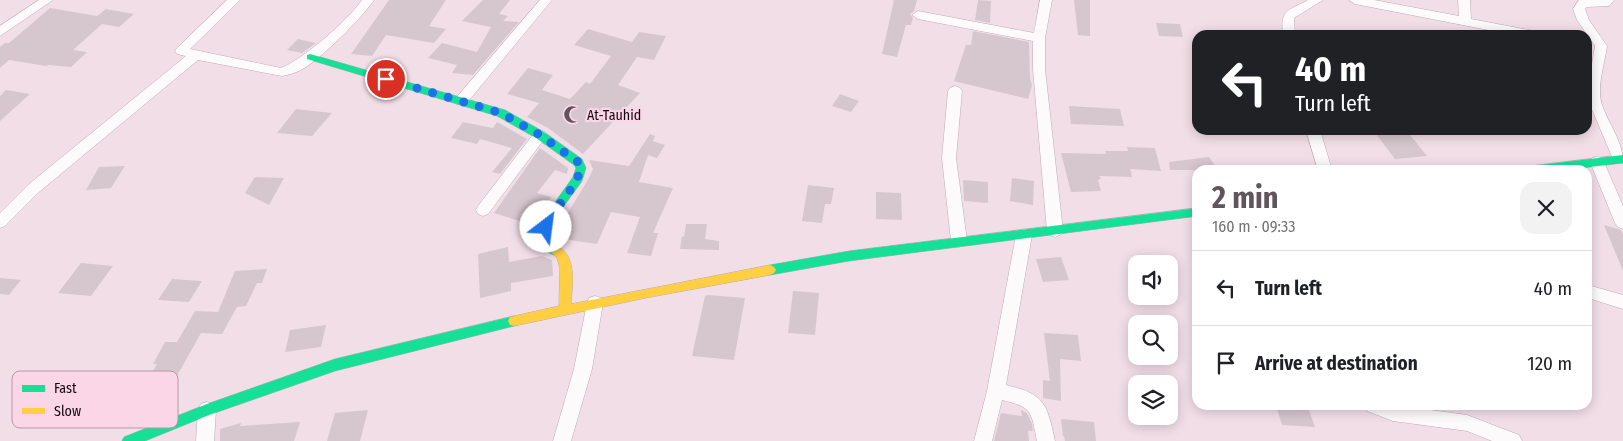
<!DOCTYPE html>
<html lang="en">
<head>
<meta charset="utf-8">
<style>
  body { margin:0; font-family:"Fira Sans Condensed",sans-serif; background:#f2f2f2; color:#202124; height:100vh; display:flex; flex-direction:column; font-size:19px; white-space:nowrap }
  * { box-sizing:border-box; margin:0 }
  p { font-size:16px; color:#757577 }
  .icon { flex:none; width:28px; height:28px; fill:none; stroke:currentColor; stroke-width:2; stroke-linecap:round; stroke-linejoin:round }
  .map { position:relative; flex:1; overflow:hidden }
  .sheet { position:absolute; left:1192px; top:165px; width:400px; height:245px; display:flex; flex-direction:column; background:#fff; border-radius:15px; box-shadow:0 2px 12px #0003 }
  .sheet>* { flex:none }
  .banner { position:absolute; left:1192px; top:30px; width:400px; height:105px; border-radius:15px; box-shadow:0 2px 12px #0003; background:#202124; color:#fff; overflow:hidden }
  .tools { position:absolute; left:1128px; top:255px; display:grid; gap:10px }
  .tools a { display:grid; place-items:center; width:50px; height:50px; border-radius:10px; background:#fff; box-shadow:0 2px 12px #0003; font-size:25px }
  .pin { position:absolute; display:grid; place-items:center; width:42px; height:42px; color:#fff; margin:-21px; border:2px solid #fff; border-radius:50%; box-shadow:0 1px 5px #0007 }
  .me { position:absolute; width:55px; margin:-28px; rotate:30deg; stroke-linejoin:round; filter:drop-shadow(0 0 4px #0008) }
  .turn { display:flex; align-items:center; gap:18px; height:105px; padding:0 20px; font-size:22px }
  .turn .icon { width:65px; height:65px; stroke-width:2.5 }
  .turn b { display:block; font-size:35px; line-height:42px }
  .round { display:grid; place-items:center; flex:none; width:52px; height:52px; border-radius:15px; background:#f2f2f2 }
  .overview { display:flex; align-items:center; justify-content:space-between; height:85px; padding:0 20px }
  h1 { font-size:30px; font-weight:700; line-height:38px; color:#62545b }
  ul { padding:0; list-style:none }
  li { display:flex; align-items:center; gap:15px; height:75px; padding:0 20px; border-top:1px solid #e0e0e0 }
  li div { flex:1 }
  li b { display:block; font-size:19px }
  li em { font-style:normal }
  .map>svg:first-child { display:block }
  .building { fill:#d6c7ce }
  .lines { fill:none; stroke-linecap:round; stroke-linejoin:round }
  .street-casing { stroke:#bdadb4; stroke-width:1 }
  .fast-casing { stroke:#bdadb4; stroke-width:1 }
  .slow-casing { stroke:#bdadb4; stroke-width:1 }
  .street { fill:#fdfafb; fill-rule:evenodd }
  .fast { fill:#16e098; fill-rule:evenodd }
  .slow { fill:#ffcf43; fill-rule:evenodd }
  .route { stroke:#1a73e8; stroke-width:9; stroke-dasharray:0 16.2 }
  .labels { text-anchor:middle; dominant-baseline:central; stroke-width:4.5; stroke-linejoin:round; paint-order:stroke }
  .poi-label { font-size:14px; fill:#15090f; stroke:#fad6e6; text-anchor:start }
  .key { fill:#fad6e6; stroke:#b598a6; stroke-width:1 }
  .key-label { font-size:14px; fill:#15090f }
</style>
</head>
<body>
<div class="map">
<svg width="1623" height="441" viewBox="0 0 1623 441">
  <rect width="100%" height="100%" fill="#f2dee7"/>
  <path class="building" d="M389 0H446L429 26 446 29 434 43 386 35 372 56 351 54Z
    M483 0H510L499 14 508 16 503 21 519 22 473 75 452 73 457 65 428 58 442 43 477 52 491 27 462 21Z
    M894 0H917L914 11 910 14 913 18 911 25H906L897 57 882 54Z
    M978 0 991 1 990 23 975 20Z
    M1074 0H1090V36L1078 35Z
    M50 8 97 16 106 9 134 14 119 27 102 24 73 50 87 52 71 67 48 65 46 66 9 60 0 68V47L5 43H9Z
    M1156 23 1180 24 1183 37 1159 36Z
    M588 29 632 42 639 32 666 36 654 60 637 57 618 85 640 93 583 154 548 128 527 117 539 103 507 94 528 68 553 75 542 90 570 99 586 82 590 84 611 56 574 45Z
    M973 31 1029 42 1030 79 1032 85 1028 99 954 81 966 45H971Z
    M298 39 316 43 302 53 287 50Z
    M6 90 30 94 0 121V96Z
    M840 94 859 101 851 112 832 106Z
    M1069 106 1120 109 1124 126 1071 124Z
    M296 109 332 113 312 136 277 133Z
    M463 122 493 128 497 122 527 139 500 174 492 172 512 148 480 139 477 144 451 138Z
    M1373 130H1406L1427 156 1395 159Z
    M650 134 655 136 653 141 665 145 657 158 648 155 639 182 673 188 653 233H658L651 256 627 253 640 217 611 212 597 244 556 238 567 234 557 231 589 178 593 169 589 160 629 166Z
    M1127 147 1155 148 1161 171 1130 169 1132 177 1099 176 1101 179 1098 180 1101 191 1071 192 1061 153 1106 154 1105 151H1128Z
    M540 148 568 168 567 174 555 170 537 193 551 197 543 210 529 206 519 221 494 213Z
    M1209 157 1218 170H1170L1169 162Z
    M125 166 111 188 86 190 99 167Z
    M255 177 284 178 269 205 245 193Z
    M1012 178 1034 181 1033 205 1010 201Z
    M963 180 988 182V203L964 201Z
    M808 185 834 188 831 204H825L822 223 802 221Z
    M876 192 901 193 902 220 876 219Z
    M686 224H707L705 239 719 241V250L680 249 682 236 684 237Z
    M1604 225 1621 230 1623 235V271Z
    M508 247 509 262 542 256 552 260 553 276 511 283V291L480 298 478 254Z
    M1061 257 1069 280 1043 282 1036 259Z
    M81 263 113 266 91 296 58 293Z
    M267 269 262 283H257L246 306 237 307 222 334 201 333 169 390 143 388 157 364H153L165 342H177L195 311 218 312 235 271Z
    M0 278 21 280 9 295 0 294Z
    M172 279 202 281 189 302 158 300Z
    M793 291 819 293 815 335 788 333Z
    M708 295 745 298 734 360 692 356 705 296Z
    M326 325 321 347 285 352 290 330Z
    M1044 333 1078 335 1081 361 1060 359 1061 401 1043 398V380L1050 381Z
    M1276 405H1307L1315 427 1282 425Z
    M368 410 360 441H327L335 413Z
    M1021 410 1027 413 1032 424 1033 431H1028L1029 441H994L1001 413 1022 416Z
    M1061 419 1094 422 1096 441H1065L1064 436H1063Z
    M300 422 294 441H220V429L241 423 240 426Z"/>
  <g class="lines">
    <defs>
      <path id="street" d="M39 0H53L0 36V26Z
        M227 0H240L190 49 281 68C304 59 348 20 362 0H374C361 19 321 59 301 70 295 73 288 75 282 76L198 60 39 192 5 226 0 228V213L29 184 186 56 177 54 175 51 177 48Z
        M540 0H552L466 104H456L454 101 456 98Z
        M1040 0H1052L1045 38V69L1063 231 1060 235 1055 237 1050 235 1047 231 1033 69V41L918 19 912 15 918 11 1034 33Z
        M1308 0H1323L1294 18 1295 35H1283C1280 9 1288 11 1308 0Z
        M1349 0H1374L1459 16 1458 0H1470L1471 19 1534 31 1540 35H1514L1355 4Z
        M1579 0H1614L1609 6 1587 7 1585 9 1589 20 1607 46C1605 63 1596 87 1602 105 1609 125 1623 141 1623 163H1615L1613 159 1588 100V88L1595 46 1577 20 1573 9Z
        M955 86 960 88 962 91 956 158 967 241 964 245 959 247 954 245 951 241 942 158 948 91 950 88Z
        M540 130 545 132 547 135 545 138 488 214 483 216 478 214 476 210 478 206 535 132Z
        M1306 130H1320L1332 170H1318Z
        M1597 157 1602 158 1604 162 1623 206V229L1618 227 1615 223 1590 162 1592 158Z
        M1024 229 1029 231 1032 235 1006 385C1045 394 1047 404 1055 441H1037C1031 412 1033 407 1002 400L992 441H974L987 391 1016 235 1019 231Z
        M1588 285 1623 295V309L1588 298Z
        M595 296 601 298 603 303 592 369 571 441H553L574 369 587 303 589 298Z
        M207 402 213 404 216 410 214 441H196L198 410 201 404Z
        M1364 405H1394L1467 415 1519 435 1522 441H1492L1467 431 1393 421 1367 411Z"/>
      <path id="fast" d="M310 54 505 110 544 132 582 159 586 168 582 181 556 217 546 239C549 246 558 244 562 251L560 254 556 256 539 248 534 239 548 212 573 177 576 168 574 165 536 138 497 116 307 59V55Z
        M1623 155V163L1565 170H1527L1532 166Z
        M1198 208V216L849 261 770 275 766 273 764 270 766 267 770 265 849 251Z
        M514 316 518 317 520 321 518 325 514 326 335 371 209 415 145 441H122L124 437 207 404 335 359Z"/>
      <path id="slow" d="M556 246C578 254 572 286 571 304L770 265 774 267 776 270 774 273 770 275 645 298 514 326 510 325 508 321 510 317 559 306 560 268 557 258 550 251 552 248Z"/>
    </defs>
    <use href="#street" class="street-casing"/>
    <use href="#fast" class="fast-casing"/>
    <use href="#slow" class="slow-casing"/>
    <use href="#street" class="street"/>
    <use href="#fast" class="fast"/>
    <use href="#slow" class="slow"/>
  </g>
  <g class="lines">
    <path class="route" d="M386 79 501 113 540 135 578 162 581 168C575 190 555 206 546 227"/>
  </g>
  <defs>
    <symbol id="mosque-bare" viewBox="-9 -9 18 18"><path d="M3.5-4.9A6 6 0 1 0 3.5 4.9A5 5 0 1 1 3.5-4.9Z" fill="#62545b" stroke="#fad6e6" stroke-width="2.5" paint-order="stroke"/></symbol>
  </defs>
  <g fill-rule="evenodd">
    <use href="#mosque-bare" x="560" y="102" width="25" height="25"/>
  </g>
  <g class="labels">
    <g class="poi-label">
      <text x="587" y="115">At-Tauhid</text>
    </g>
  </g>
  <rect x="12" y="371" width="166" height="57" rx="8" class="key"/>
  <rect x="22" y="385" width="23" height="7" fill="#16e098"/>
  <rect x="22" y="408" width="23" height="6" fill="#ffcf43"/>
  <g class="key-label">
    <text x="54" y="393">Fast</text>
    <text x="54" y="416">Slow</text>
  </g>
</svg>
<div class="tools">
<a><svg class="icon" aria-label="sound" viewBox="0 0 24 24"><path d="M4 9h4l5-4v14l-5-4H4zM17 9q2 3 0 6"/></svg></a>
<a><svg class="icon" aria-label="search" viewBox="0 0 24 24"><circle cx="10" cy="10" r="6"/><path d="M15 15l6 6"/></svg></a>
<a><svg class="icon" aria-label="layers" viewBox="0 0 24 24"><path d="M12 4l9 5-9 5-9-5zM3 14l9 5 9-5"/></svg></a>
</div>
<div class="pin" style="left:386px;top:79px;background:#d93025"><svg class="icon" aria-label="arrive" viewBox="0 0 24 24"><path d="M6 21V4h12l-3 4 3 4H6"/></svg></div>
<svg class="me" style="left:546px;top:227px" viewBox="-20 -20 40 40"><circle r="19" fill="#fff"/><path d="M0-13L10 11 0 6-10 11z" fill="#1a73e8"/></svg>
<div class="banner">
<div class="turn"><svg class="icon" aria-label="left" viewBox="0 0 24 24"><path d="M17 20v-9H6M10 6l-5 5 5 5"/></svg><div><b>40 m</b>Turn left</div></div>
</div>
<section class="sheet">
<div class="overview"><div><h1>2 min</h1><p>160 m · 09:33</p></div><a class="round"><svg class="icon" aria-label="close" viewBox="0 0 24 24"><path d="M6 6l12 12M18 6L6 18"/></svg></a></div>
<ul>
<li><svg class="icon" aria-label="left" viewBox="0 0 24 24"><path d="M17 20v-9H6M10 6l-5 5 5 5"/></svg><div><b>Turn left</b></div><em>40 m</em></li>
<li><svg class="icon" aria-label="arrive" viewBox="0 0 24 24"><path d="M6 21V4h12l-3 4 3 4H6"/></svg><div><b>Arrive at destination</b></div><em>120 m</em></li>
</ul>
</section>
</div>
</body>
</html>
